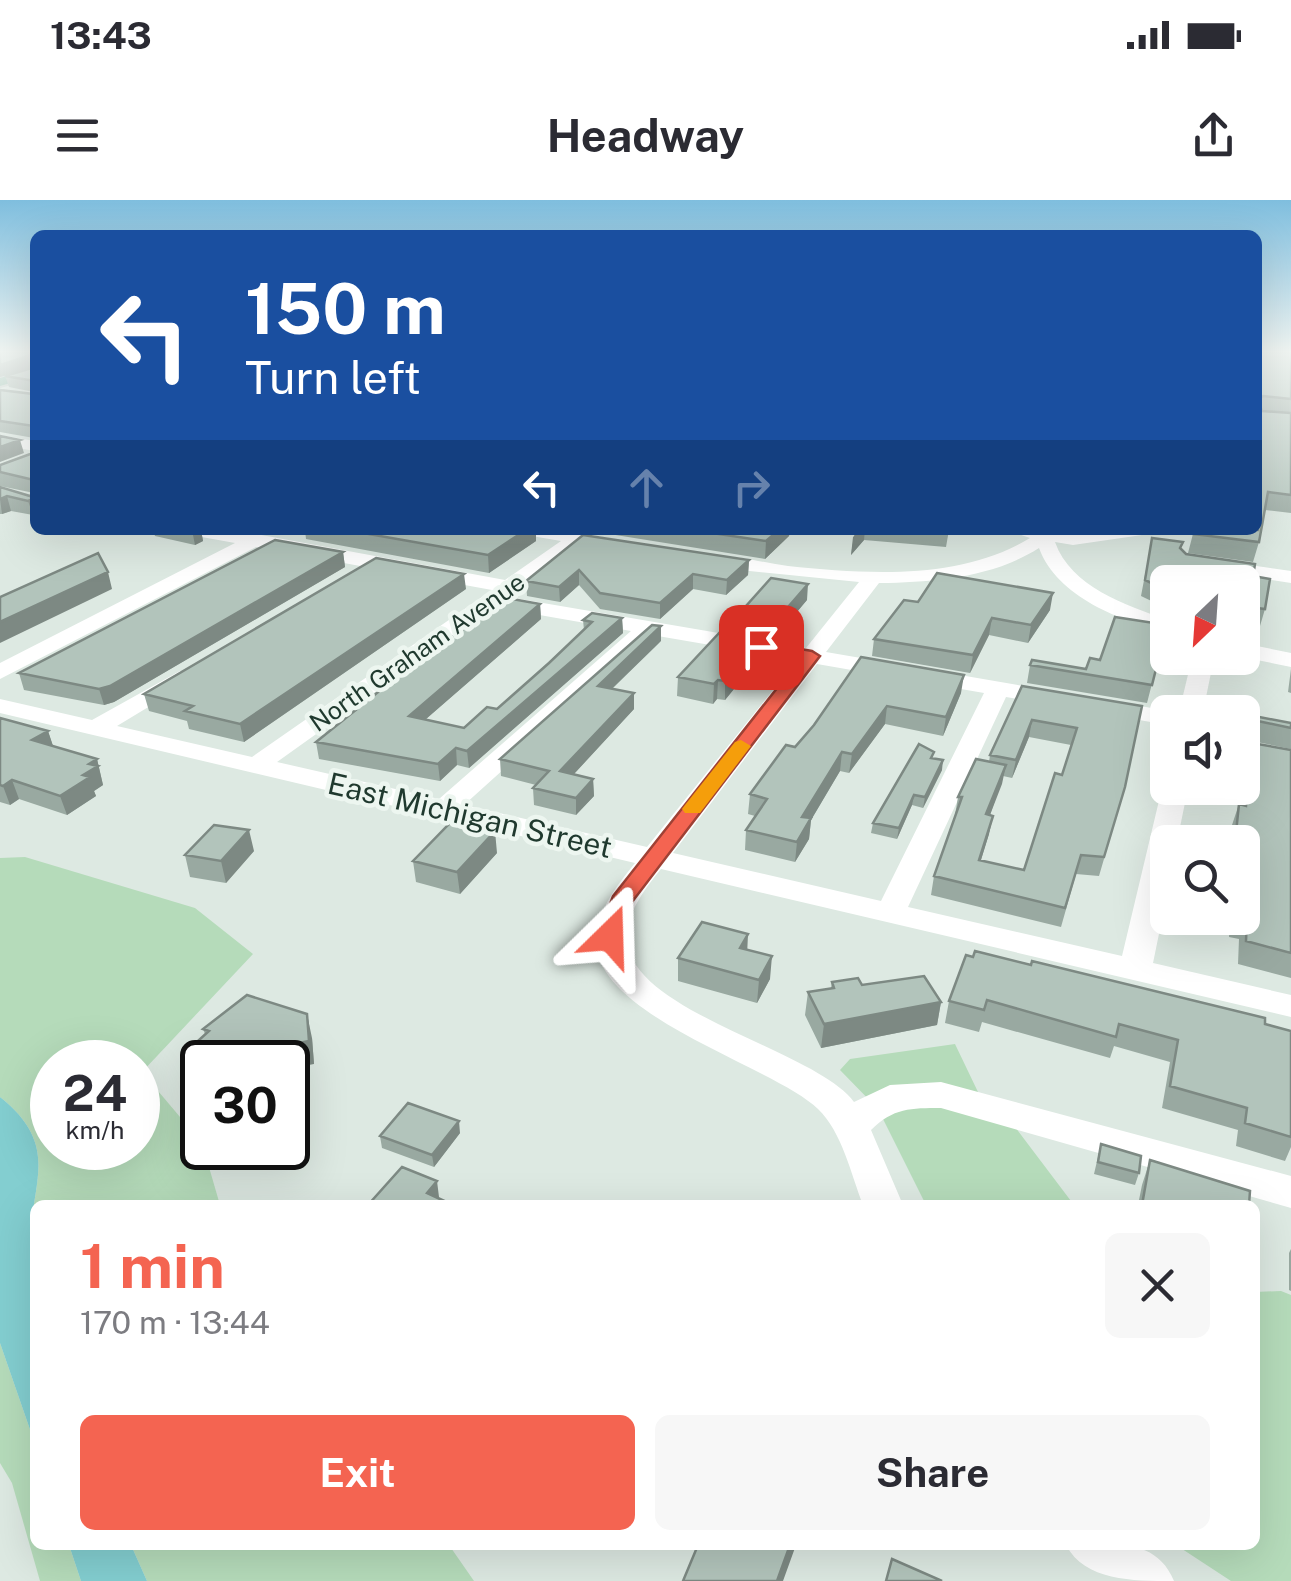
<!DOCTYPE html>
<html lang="en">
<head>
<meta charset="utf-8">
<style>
  body { margin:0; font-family:"Public Sans",sans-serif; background:#f7f7f7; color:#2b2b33; height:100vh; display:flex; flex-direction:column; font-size:38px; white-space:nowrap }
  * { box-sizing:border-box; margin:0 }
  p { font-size:32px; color:#7c7c81 }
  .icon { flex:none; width:55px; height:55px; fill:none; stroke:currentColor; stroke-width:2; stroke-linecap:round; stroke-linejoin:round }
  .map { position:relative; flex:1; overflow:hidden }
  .side { position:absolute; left:30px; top:1000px; width:1230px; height:350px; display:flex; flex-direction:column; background:#fff; border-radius:15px; box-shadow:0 10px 40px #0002 }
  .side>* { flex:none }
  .hud { position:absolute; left:30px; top:30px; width:1232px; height:305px; border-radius:15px; box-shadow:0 10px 40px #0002; background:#1a4fa0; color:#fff; overflow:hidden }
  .needle { width:65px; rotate:205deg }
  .fabs { position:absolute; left:1150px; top:365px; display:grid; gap:20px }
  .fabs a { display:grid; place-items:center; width:110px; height:110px; border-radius:15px; background:#fff; box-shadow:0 10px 40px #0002; font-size:50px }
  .speed { position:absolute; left:30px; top:840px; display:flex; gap:20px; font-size:50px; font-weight:700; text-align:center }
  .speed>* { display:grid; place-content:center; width:130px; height:130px; border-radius:50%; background:#fff; box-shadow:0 10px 40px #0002; line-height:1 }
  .speed small { font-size:25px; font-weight:400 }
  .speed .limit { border:5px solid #111; border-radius:15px; background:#fff; color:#111 }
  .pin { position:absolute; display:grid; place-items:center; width:85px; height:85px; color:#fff; margin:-42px; border-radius:20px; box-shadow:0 5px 15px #0006 }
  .me { position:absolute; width:110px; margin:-55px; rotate:22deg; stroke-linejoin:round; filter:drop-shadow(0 0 8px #0008) }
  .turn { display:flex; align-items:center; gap:35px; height:210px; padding:0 50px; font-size:45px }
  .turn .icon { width:130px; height:130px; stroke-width:2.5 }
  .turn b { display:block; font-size:70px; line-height:85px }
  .lanes { display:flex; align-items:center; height:95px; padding:0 50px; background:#0003; justify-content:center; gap:50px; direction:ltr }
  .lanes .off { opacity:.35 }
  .round { display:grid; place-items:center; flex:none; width:105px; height:105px; border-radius:15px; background:#f7f7f7 }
  .head { display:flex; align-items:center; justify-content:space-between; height:170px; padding:0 50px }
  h1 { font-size:60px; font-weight:700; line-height:75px; color:#f46451 }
  .primary-button { display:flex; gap:20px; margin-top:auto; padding:20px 50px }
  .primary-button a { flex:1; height:115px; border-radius:15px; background:#f46451; color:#fff; font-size:40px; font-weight:700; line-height:115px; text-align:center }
  .primary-button a+a { background:#f7f7f7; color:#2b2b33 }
  .status { display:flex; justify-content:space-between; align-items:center; height:70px; padding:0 50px; background:#fff; direction:ltr }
  .status svg { height:28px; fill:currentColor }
  header { display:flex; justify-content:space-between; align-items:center; height:130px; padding:0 50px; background:#fff; font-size:45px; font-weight:700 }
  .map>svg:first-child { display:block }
  .green { fill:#b5dbba; fill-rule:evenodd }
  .water { fill:#83ced0 }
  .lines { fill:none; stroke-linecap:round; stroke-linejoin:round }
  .major-casing { stroke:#bcc4c0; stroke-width:4 }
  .minor { fill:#fff; fill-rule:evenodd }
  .major { fill:#61a087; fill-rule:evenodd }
  .wall { fill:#99a9a1; fill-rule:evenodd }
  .shaded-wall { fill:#7d8983 }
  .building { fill:#b2c4bb; stroke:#7d8983; stroke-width:2.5 }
  .route { fill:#f46451; stroke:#9f4135; stroke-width:2.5 }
  .slow { fill:#f59e0b }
  .labels { text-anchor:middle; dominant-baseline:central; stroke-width:9; stroke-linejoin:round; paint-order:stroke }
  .far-street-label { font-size:25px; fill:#1f392e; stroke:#edf6f0 }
  .street-label { font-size:30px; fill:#1f392e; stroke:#edf6f0 }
</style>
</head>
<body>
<div class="status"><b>13:43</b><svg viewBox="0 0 49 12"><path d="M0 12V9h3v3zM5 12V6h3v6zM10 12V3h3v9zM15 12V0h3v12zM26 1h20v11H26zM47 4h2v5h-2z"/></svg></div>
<header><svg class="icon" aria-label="menu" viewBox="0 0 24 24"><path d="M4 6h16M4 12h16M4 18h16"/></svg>Headway<svg class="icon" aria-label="share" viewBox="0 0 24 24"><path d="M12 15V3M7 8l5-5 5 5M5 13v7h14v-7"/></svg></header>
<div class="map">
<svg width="1291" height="1381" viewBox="0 0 1291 1381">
  <rect width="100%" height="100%" fill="#dde9e2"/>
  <path class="green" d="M25 657 195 708 253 754 142 872 202 943 220 1005H35V1071C16 997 73 955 0 897V658ZM52 862H138V948H52Z
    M955 844 978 892 1012 923 1074 1005H926L878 909 840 870 850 859Z
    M1281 1091 1291 1095V1381H1231L1176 1345H1255V1092Z
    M0 1143 35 1244V1345H69L81 1381H40L12 1283 0 1263Z
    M131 1345H449L474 1381H147Z"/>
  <path class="water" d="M0 897C73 955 16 997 35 1071V1244L0 1143Z
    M69 1345H131L147 1381H81Z"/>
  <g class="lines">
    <defs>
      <path id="major" d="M35 168V176L0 186V178Z"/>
    </defs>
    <use href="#major" class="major-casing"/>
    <path class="minor" d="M0 235 35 241V251L0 245Z
      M182 330 256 334 505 380 561 341 520 334 517 330H559L615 339 622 341V349L581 345 508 397 806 448 859 382 710 367 700 361 703 357C728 352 762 363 788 366 867 374 960 381 1030 338L1006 330 1073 333 1151 330 1142 335 1073 345 1055 342C1071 387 1125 405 1168 420V433C1121 421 1057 397 1039 348 992 378 933 382 879 383L826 452 1175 512H1168V525L1006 497 908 707 1122 756 1162 588 1168 582V588H1188L1177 642H1168V690L1153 763 1291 795V817L661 669C647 686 631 707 627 730 616 810 813 847 854 902L890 885 941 882 1291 976V1008L941 908C911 908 893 908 871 930L903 1005H863C851 974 842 932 818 909 772 864 577 812 597 728 603 703 619 683 635 663L0 513V499L92 520 180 471 188 473 192 478 188 483 117 526 252 557 492 390 256 347 0 479V463L235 343 185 334ZM494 407 631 431 439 599 277 562ZM652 435 797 460 647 647 464 605ZM817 464 984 493 881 701 673 653Z
      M1215 360 1291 371V383L1208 370V362Z
      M1242 443 1291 453V467L1242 457Z
      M1192 458H1214L1203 512H1179Z
      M1242 543 1291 552V568L1242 559Z
      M1066 1345C1108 1345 1155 1335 1174 1381 1132 1381 1085 1381 1066 1345Z"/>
    <use href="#major" class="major"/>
  </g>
  <path class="wall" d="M35 152V314L33 315 11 311 2 314H0V287L30 296 34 293 0 286V265L33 253 34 238 0 232V189L34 194V192L9 187 5 176 35 166 0 177Z
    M1258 152H1291V313L1265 310 1259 342 1253 362 1188 353 1194 330H1258Z
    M153 330H201L203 341 195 345 155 336Z
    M305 330H536V341L489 373 306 339Z
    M603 330H790L789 336 765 359 603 333Z
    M855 330H949L946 347 864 340 851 355Z
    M583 335 749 360 748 375 726 395 693 389 660 419 600 409 579 385 560 402 527 396 526 381Z
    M1152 338 1183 342 1181 349 1186 354 1253 376 1265 409 1260 426 1242 423V382H1168V409L1141 396Z
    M343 352 345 367 114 502 104 505 24 490 19 473Z
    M466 389 244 542 189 529 187 521 149 511 144 494Z
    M807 400 774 439 736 432 737 416Z
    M918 402 1050 410 1028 443 989 435 970 473 872 456 874 439Z
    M540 404 541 419 426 519 464 528 497 509 584 430 583 420 622 418 623 433 469 568 457 565 440 581 319 559 316 542Z
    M1167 425 1147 503 1027 483 1030 465 1086 469 1100 460Z
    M661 441 612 489 634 509 574 574 593 579 594 596 576 615 534 605 533 588 536 585 501 576 500 559Z
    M760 457 725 500 717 499 713 504 677 496 678 477Z
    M861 457 961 493 943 536 885 524 849 573 840 571 811 620 809 639 795 662 745 650 746 630 755 616 748 614 750 594 814 525Z
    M1291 469V493L1288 492Z
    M1022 486 1142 506 1125 587 1099 676 1076 674 1061 727 931 695 934 676 955 615 958 597 989 562 990 555ZM1029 537 1071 545 1062 575 1024 670 981 660 989 634 990 615 1003 576 1012 578Z
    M1254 516 1291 523V549L1247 540Z
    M0 518 48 531 53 546 97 559 103 585 94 591 96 596 67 615 19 599 10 605 0 602Z
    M1252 543 1291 550V778L1238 764 1239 739 1229 737 1230 718H1242V642H1230L1232 625 1239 604 1241 605 1245 563Z
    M932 558 942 570 923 608 912 605 897 639 871 633 873 623Z
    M254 651 226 683 190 677 185 655Z
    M497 653 460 694 416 682 413 661Z
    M747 750 770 779 757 803 678 781V758Z
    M966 755 1291 831V947L1285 961 1236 946 1238 930 1162 908 1170 862 1114 846 1110 858 982 822 979 832 945 823 949 801Z
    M832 782 862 785 941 802 937 825 821 848 805 815 808 792 831 788Z
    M203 829 312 838 314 864 288 862H202V889L189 849 205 834Z
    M460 933 434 967 382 948 380 936Z
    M1101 944 1139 973 1135 985 1094 974Z
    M1150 960 1249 1005H1138L1142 985Z
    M1291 1049V1091L1289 1090V1053Z"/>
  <path class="shaded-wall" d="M34 154 35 166 0 177V165Z
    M20 240 24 253 0 262V247Z
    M7 296 11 311 2 314 0 299Z
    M35 298V314L33 315 28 301Z
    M192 330H201L203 341 195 345Z
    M526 330H536V341L489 373 488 355Z
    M779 330H790L789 336 765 359 766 341Z
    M860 330H865L864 340 851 355 853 337Z
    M343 352 345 367 114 502 104 505 99 489Z
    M749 360 748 375 726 395 727 380Z
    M579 370V385L560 402 559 387Z
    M108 372 112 389 0 443V422Z
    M464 374 466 389 244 542 240 524Z
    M693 374V389L660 419V403Z
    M808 384 807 400 774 439 775 422Z
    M1053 393 1050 410 1028 443 1031 425Z
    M540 404 541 419 411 532 409 516Z
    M622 418 623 433 469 568 467 551Z
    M992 418 989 435 970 473 973 455Z
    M661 426V441L598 502V486Z
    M761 439 760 457 725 500V481Z
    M964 475 961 493 943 536 946 517Z
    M718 480 717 499 713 504 714 484Z
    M634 493V509L561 588 560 571Z
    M887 506 885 524 849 573 852 554Z
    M1032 520 1029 537 1012 578 1016 560Z
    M48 531 54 549 32 540Z
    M456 548 457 565 440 581 438 564Z
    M842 552 840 571 811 620 809 639 795 662 797 642 802 617Z
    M97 559 103 585 94 591 96 596 67 615 60 596 89 564Z
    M943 560 942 570 923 608 925 597Z
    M1006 565 1002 584 983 633 986 614Z
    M593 579 594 596 576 615V598Z
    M12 580 19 599 10 605 3 586Z
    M914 595 912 605 897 639 899 628Z
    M993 616 989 634 975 679 979 660Z
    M249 630 254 651 226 683 221 661Z
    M495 631 497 653 460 694 457 672Z
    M748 734 747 756 740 748Z
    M772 756 770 779 757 803 759 780Z
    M941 802 937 825 821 848 824 824Z
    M307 814 312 838 314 864 288 869V862H241L252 852Z
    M459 921 460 933 434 967 432 955Z
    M437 981 440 1005 427 993Z
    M790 1345H796L783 1381H777Z"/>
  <path class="building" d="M0 152H35V298L28 301 7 296 0 299V287L30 296 35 292 34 280 0 272V265L33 253 34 226 0 221V190L34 194 35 181 5 176 35 167 34 154 0 165Z
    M1258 152H1291V199L1263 196 1258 200 1262 211 1291 213V295L1268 292 1259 342 1193 334 1194 330H1258Z
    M0 236 20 240 0 247Z
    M346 330H526L488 355Z
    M692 330H779L766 341Z
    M583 335 749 360 727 380 693 374 660 403 600 393 579 370 559 387 526 381Z
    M1152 338 1183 342 1180 348 1186 354 1255 364 1253 376 1270 379 1265 409 1242 406V382H1168V391L1145 380Z
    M275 340 343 352 110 486 99 489 19 473Z
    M98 353 108 372 0 422V397Z
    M376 358 464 374 240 524 185 511 193 506 144 494Z
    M937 373 1053 393 1031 425 992 418 973 455 874 439 904 400 918 402Z
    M771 378 808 384 775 422 737 416Z
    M506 398 540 404 409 516 464 528 487 507 497 509 549 463 592 422 583 420 592 413 622 418 467 551 456 548 438 564 316 542 388 484Z
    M1115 417 1167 425 1152 485 1030 465 1032 460 1086 469 1090 458 1100 460Z
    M652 425 661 426 598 486 634 493 560 571 593 579 576 598 533 588 549 571 500 559Z
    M720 432 761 439 725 481 718 480 714 484 678 477Z
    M861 457 964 475 946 517 887 506 852 554 842 552 802 617 811 618 797 642 746 630 767 599 750 594 786 545 795 547 814 525Z
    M1022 486 1142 506 1125 587 1104 657 1081 655 1065 708 934 676 962 597H958L976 559 1006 565 986 614 993 616 979 660 1024 670 1055 573 1062 575 1077 528 1032 520 1016 560 990 555Z
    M1254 516 1291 523V528L1253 520Z
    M0 518 48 531 32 540 97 559 89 564 98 566 83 575 90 577 60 596 12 580 3 586 0 585Z
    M1252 543 1291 550V753L1246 741 1247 716 1242 715V642H1235L1239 604 1246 606Z
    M919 544 934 552 931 558 943 560 925 597 914 595 899 628 873 623Z
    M452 621 495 631 457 672 413 661Z
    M214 625 249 630 221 661 185 655Z
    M702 722 748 734 740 748 772 756 759 780 678 758Z
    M975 751 1031 765 1032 761 1265 818V824L1291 831V937L1245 923 1247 908 1170 886 1178 840 1119 824 1116 837 987 800 984 810 949 801 966 755 973 757Z
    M924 776 941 802 824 824 808 792 834 788 832 782 858 778 862 785Z
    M247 795 307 814 309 841 252 852 241 862H209L213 858 189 849 209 831 203 829Z
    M408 903 459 921 432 955 380 936Z
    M1101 944 1141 956 1139 973 1098 962Z
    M1150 960 1250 991 1249 1005H1142Z
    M402 967 437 981 427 993 453 1005H368Z
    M698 1345H790L777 1381H683Z
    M892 1359 942 1381H886Z"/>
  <linearGradient id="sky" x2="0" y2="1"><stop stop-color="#7fbede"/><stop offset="0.44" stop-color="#f0f5f2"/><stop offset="1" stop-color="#f0f5f2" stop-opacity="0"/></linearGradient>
  <rect width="1291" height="345" fill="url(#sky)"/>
  <path class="route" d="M761 442 812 451 820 456 632 702 618 742H602L598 736 613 696 800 459 755 451 752 447Z"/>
  <path class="slow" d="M741 540 751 546 700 613H685L682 609 685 605 735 542Z"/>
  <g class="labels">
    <g class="far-street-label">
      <text transform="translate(417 452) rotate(-35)">North Graham Avenue</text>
    </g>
    <g class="street-label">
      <text transform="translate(470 615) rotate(13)">East Michigan Street</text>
    </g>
  </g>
</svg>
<div class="fabs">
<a><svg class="needle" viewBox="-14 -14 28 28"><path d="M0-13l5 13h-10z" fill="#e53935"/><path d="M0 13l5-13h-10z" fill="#7c7c81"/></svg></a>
<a><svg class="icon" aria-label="sound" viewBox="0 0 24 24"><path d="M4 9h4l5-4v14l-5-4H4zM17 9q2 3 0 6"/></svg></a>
<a><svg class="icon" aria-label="search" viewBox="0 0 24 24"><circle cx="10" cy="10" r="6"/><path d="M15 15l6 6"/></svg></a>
</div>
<div class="speed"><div>24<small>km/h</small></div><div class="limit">30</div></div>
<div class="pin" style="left:761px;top:447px;background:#d93025"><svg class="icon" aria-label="arrive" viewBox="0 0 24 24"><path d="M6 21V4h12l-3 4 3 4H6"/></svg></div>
<svg class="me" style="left:610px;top:736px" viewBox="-20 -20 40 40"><path d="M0-17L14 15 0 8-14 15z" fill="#f46451" stroke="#fff" stroke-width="4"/></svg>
<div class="hud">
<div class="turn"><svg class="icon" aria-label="left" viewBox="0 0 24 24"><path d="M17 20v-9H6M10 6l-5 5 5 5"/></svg><div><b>150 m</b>Turn left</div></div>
<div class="lanes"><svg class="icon" aria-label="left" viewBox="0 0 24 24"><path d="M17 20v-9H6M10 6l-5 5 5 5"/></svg><svg class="icon off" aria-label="ahead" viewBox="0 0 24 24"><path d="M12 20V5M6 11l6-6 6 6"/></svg><svg class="icon off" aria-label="right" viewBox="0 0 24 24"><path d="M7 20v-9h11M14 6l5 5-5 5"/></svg></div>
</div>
<section class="side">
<div class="head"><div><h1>1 min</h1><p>170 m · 13:44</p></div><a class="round"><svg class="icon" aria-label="close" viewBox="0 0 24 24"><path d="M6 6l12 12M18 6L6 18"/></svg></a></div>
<div class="primary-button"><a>Exit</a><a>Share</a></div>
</section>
</div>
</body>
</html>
